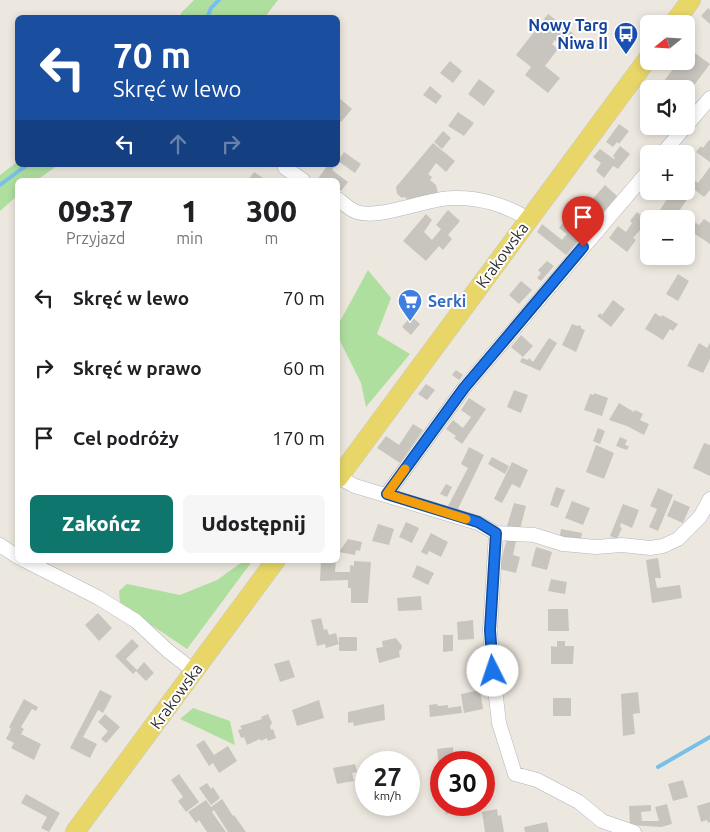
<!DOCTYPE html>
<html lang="pl">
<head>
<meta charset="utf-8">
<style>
  body { margin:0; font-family:Ubuntu,sans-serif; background:#f6f6f6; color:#202124; height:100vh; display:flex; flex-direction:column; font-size:19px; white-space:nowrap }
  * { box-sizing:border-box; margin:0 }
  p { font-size:16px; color:#757577 }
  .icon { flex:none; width:28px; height:28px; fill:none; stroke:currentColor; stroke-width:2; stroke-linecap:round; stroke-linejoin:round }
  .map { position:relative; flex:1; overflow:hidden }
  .panel { position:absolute; left:15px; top:178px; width:325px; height:385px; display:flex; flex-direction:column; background:#fff; border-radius:8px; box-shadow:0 2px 8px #0003 }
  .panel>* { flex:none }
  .top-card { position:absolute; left:15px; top:15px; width:325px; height:152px; border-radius:8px; box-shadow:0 2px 8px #0003; background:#1a4fa0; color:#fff; overflow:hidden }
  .needle { width:32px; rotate:252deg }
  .fabs { position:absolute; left:640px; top:15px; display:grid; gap:10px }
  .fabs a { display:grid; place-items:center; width:55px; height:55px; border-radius:8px; background:#fff; box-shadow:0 2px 8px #0003; font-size:25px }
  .speed { position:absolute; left:355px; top:751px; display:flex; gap:10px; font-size:25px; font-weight:700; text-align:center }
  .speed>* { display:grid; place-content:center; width:65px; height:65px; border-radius:50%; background:#fff; box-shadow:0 2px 8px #0003; line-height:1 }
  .speed small { font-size:12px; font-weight:400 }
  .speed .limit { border:8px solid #d22; background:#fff; color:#111 }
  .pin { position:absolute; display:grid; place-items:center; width:42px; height:42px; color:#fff; margin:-51px -21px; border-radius:50% 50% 50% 0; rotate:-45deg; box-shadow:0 0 5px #0007 }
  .pin .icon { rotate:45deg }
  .me { position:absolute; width:55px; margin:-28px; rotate:356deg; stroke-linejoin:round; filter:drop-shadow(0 0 4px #0008) }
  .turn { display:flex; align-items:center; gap:18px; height:105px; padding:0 15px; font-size:22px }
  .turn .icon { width:65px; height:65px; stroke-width:2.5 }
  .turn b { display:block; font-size:35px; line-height:42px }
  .lanes { display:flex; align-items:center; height:48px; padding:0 15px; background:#0003; justify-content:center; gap:25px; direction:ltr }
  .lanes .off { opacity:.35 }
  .eta { display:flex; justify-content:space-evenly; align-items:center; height:85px; text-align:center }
  .eta b { font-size:30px; font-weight:800; line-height:35px }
  .action { display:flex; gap:10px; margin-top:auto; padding:10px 15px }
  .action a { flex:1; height:58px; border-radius:8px; background:#0f766e; color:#fff; font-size:20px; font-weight:800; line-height:58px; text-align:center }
  .action a+a { background:#f6f6f6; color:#202124 }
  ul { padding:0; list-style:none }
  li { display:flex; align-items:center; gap:15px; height:70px; padding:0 15px }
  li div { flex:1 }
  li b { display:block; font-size:19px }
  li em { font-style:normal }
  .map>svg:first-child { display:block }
  .green { fill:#afdf9f }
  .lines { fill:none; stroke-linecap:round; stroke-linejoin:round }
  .stream { stroke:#79c0e8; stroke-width:4 }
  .building { fill:#c8c5be }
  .minor-casing { stroke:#b2b4be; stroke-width:15 }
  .major-casing { stroke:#c8c8c8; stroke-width:20 }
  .minor { stroke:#fff; stroke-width:14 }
  .major { stroke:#e8d768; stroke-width:19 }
  .route-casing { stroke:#114b97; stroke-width:12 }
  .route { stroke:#1a73e8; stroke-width:9 }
  .slow { stroke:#f59e0b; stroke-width:9 }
  .labels { text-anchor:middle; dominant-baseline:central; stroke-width:4; stroke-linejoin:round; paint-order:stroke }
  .transit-label { font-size:16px; font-weight:bold; fill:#164399; stroke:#fff; text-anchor:end }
  .street-label { font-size:16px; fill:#2c2c2c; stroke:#fff }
  .shop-label { font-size:16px; font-weight:bold; fill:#366cbe; stroke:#fff; text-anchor:start }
</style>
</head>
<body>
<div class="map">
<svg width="710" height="832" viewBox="0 0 710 832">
  <rect width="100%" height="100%" fill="#ede8df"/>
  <path class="green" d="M194 0H278L265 17H181V13Z
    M17 162 18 165H58L37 180H18L17 196 0 211V175Z
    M368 270 391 298 377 334 410 354 366 407 361 383 338 337V325Z
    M245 560H253L187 649 120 604 119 591 127 584 180 595 217 580Z
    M193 708 230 721 235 745 180 719Z"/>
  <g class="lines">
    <path class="stream" d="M207 18 211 8 219 0
      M0 185 27 165
      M658 767 710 737"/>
  </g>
  <path class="building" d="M708 8 710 10V24L701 16Z
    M548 14 575 35 565 48 555 40 552 44 558 49 545 66 560 78 548 93 525 75 531 67 516 55Z
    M688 48 710 64 686 96V89H658L679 61H686V51Z
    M450 61 462 71 453 83 440 73Z
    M479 79 495 91 484 106 468 94Z
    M430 86 442 96 436 104 423 95Z
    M338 97 352 109 341 122 338 119Z
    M458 112 474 123 464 136 448 126Z
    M619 124 629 131 619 144 617 142 613 147 606 142Z
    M443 131 451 138 442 149 434 142Z
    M709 140 710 141V162L696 152 701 146 703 148Z
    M433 143 455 161 446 172 436 163 428 174 432 177 430 180 436 185 438 193 409 200 404 197 402 198 397 194 396 187Z
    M620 146 630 154 618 169 613 166 604 178 596 171 601 163 593 157 600 149 614 159 615 158 613 156Z
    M344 152 361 164 355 173 338 161Z
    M328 165H335L332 170 348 182 341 191 338 189V180H317Z
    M710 167V190L704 197 686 183V174L698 183Z
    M254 172 266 180H248Z
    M605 185 617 196 566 255 537 232 542 224 562 240 567 234 559 228 576 206 582 211Z
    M672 191H678L688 198 679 211 699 225 704 219 710 223V244L686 228V219H673L660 210Z
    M448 210 460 221 448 235 452 239 443 250 439 246 426 261 403 241 426 214 432 220 424 232 432 240 441 229 436 225Z
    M637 212 648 221 633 238 636 240 627 252 609 238 618 226 626 232 632 223 630 221Z
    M547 261 554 266 541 281 537 278 541 273 538 270Z
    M678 274 689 281 678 301 666 294Z
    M521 281 532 290 519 304 509 295Z
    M613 300 625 309 611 327 597 316 600 313 602 315Z
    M655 313 661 317 662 315 678 324 673 331 670 329 663 340 645 329Z
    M411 316 420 324 411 335 402 327Z
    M572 324 577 326 580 325 582 329 585 330 576 352 562 345Z
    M521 335 533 346 523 357 511 347Z
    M549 338 557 343 540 371 520 362 522 358 528 360 529 358 533 362Z
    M699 343 707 348 710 343V359L703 373 687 366Z
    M456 370 463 375 459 380 452 375Z
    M426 384 435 390 427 400 418 394Z
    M514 390 528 395 521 413 507 407Z
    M594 393 608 398 602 416 584 410 590 394 594 395Z
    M469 398 486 409 462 444 454 438 456 436 446 429 453 420 463 428 471 417 461 410Z
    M619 403 634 412 635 410 643 414 640 420 649 424 644 435 627 426 609 420Z
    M413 424 423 430 400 463 377 448 386 436 399 445Z
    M598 428 605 431 600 444 593 441Z
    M620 437 627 440 625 445 629 446 627 450 616 446Z
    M704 443 710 445V476L693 468Z
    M596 445 614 453 604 479 586 472Z
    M469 447 484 455 457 511 448 506 468 468 461 464Z
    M492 457 509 466 505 474 488 464Z
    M512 462 528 470 520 488 512 484 502 503 494 499Z
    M446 484 452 487 447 497 440 494Z
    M556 487 565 490 558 508 550 505Z
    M658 488 673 495 658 531 649 527 657 509 650 506Z
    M674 500 690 507 683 523 667 516Z
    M572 501 590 508 583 525 565 518Z
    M514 503 526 506 520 529 507 526Z
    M623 504 639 510 632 528 621 523 620 527 622 528 617 539 610 536Z
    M406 522 419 528 412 543 399 537Z
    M378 524 394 529 389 545 372 541Z
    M561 529 582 533 580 545 559 541Z
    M431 533 448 542 441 557 429 551 427 555 421 552Z
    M508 534 517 537 513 555 520 557 516 573 499 569Z
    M348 539 362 542 360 551 356 550 355 555 339 552Z
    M536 547 552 552 547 570 531 566Z
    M658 558 661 578H655L657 588 680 585 682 598 652 603 646 560Z
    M321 560H336L335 572H350V565L354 566V561L371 562 368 603H351V588H348V580L320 581Z
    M417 565 434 573 428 585 412 577Z
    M551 579 567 582 565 594 548 591Z
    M421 596 422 610 398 611 397 598Z
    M548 609H568L569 631H548Z
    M98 613 112 628 99 641 85 625Z
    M321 618 324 630 327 629 329 635 336 633 339 644V637H357V651H339V644L326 648 325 644 317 646 311 620Z
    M473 620 474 639 458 640 457 622Z
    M443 635H453V651L443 652Z
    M396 638 402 646 401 650 399 651 400 657 379 663 376 648 383 647 382 641Z
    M132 639 139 646 126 659 137 670 144 662 154 673 146 681 136 671 133 674 115 656Z
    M557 641H565V646H574L573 664H551V646L557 647Z
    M289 660 295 677 280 682 274 664Z
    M100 690 112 696 103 713 98 710 83 737 97 744 90 758 70 748Z
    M480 690 483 709 464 713 461 694Z
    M638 692 640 713 633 714 635 734 623 736 621 694Z
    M553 698H571V716H553Z
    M24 699 38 707 36 711 32 709 21 727 24 729 21 734 41 744 34 760 11 748 14 743 6 739 11 729 9 727Z
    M319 700 324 718 297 726 292 710Z
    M384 704 385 720 354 726 353 722 348 723V712Z
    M437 704 438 706 448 705V708L461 706 462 713 430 717 429 705Z
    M105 714 120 727 106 743 101 739 108 731 98 722Z
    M268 714 272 723 270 726 271 730 273 729 276 738 268 741 267 738 261 741 260 739 247 745 244 737 241 738 238 730 242 729 240 726 262 719 261 717Z
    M204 740 214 755 228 746 237 761 219 773 213 763 209 766 196 745Z
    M453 747 455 762H441V766H439L437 749Z
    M355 764 357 772 352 773 354 781 337 784 333 768Z
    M179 774 199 802 186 812 178 801 183 797 171 780Z
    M683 780 688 797 673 801 668 784Z
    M207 783 211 789 213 787 220 798 211 805 199 788Z
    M26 794 60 813 49 832 41 828 47 817 21 803Z
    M222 799 233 816 234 815 246 832H228L214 810 212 812 226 832H207L199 820 196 823 188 812 206 800 211 807Z
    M710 802V822L708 823 707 820 701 822 697 806Z
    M667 804 672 824 661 827 630 825 629 806 651 805V811L641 812 642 821H659L655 807Z
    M444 805H461L462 811 446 814Z
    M497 809 498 816 501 815 504 832H485L482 812Z
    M547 822 549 832H525L524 827Z"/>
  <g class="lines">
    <defs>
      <path id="minor" d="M686 126 710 98
        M662 154 686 126
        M285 168 303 180
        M338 199C343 203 350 210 357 212 379 220 428 198 452 198 481 197 504 205 529 219
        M338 477 355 486 478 523 496 533 490 630 493 671 499 723 515 774 537 780 579 802 602 821 634 832
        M387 494 464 388 649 170
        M496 533 534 535 563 544 596 547 622 545 650 548 663 546 678 539 700 517 710 499
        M0 545 18 557
        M24 560 99 598 136 621 167 650 194 671"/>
      <path id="major" d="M673 24 691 0
        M338 478 649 57
        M75 832 276 560"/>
    </defs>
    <use href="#minor" class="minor-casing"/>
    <use href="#major" class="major-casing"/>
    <use href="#minor" class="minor"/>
    <use href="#major" class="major"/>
  </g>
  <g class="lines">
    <defs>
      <path id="route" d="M493 671 490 630 496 533 478 522 387 494 464 388 583 247"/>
    </defs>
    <use href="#route" class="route-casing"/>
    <use href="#route" class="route"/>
    <path class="slow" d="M405 469 387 494 466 519"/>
  </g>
  <defs>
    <symbol id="bus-pin" viewBox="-11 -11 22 30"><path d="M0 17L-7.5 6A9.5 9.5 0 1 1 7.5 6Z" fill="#1a4fb4" stroke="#fff"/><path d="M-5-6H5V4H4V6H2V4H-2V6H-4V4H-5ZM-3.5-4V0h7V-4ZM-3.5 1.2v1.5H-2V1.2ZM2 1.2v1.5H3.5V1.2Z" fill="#fff"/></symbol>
    <symbol id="supermarket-pin" viewBox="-11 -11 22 30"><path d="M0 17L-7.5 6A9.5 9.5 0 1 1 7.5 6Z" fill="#3f7fe0" stroke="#fff"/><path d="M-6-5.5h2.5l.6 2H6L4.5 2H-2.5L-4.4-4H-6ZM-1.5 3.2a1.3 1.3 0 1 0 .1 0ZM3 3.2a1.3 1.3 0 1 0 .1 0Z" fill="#fff"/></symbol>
  </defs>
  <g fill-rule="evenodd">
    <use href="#bus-pin" x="612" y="20" width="28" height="38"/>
    <use href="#supermarket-pin" x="396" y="287" width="28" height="38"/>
  </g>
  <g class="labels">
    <g class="transit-label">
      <text x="608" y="25">Nowy Targ<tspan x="608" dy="18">Niwa II</tspan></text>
    </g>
    <g class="street-label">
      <text transform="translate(502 255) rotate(-54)">Krakowska</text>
      <text transform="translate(176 696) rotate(-54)">Krakowska</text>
    </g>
    <g class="shop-label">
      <text x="428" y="301">Serki</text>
    </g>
  </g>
</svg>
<div class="fabs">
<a><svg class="needle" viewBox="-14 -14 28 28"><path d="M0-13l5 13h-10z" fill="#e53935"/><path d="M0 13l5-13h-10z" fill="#757577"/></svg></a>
<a><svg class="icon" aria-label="sound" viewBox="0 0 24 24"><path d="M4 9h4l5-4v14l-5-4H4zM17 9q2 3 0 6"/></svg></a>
<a>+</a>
<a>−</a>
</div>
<div class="speed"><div>27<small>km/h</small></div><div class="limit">30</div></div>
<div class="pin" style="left:583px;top:247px;background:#d93025"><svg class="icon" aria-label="arrive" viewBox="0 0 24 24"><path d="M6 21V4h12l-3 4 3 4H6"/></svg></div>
<svg class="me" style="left:493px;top:671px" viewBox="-20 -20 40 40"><circle r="19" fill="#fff"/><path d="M0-13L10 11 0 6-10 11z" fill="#1a73e8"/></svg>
<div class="top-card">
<div class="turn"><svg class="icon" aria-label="left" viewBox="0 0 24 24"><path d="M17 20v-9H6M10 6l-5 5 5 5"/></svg><div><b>70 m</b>Skręć w lewo</div></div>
<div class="lanes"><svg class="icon" aria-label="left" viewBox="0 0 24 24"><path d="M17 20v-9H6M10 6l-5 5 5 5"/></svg><svg class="icon off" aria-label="ahead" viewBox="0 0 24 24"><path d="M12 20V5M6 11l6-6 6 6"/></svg><svg class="icon off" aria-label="right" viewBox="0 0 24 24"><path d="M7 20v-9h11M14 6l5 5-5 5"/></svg></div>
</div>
<section class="panel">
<div class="eta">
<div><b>09:37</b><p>Przyjazd</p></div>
<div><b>1</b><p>min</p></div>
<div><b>300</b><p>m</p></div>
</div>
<ul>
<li><svg class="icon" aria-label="left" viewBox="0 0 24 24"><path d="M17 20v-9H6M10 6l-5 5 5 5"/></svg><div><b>Skręć w lewo</b></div><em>70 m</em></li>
<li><svg class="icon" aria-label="right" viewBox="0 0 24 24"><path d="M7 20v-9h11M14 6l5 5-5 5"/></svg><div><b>Skręć w prawo</b></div><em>60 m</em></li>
<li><svg class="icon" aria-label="arrive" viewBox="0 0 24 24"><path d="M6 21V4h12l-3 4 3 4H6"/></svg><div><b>Cel podróży</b></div><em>170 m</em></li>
</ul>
<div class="action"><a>Zakończ</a><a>Udostępnij</a></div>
</section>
</div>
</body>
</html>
